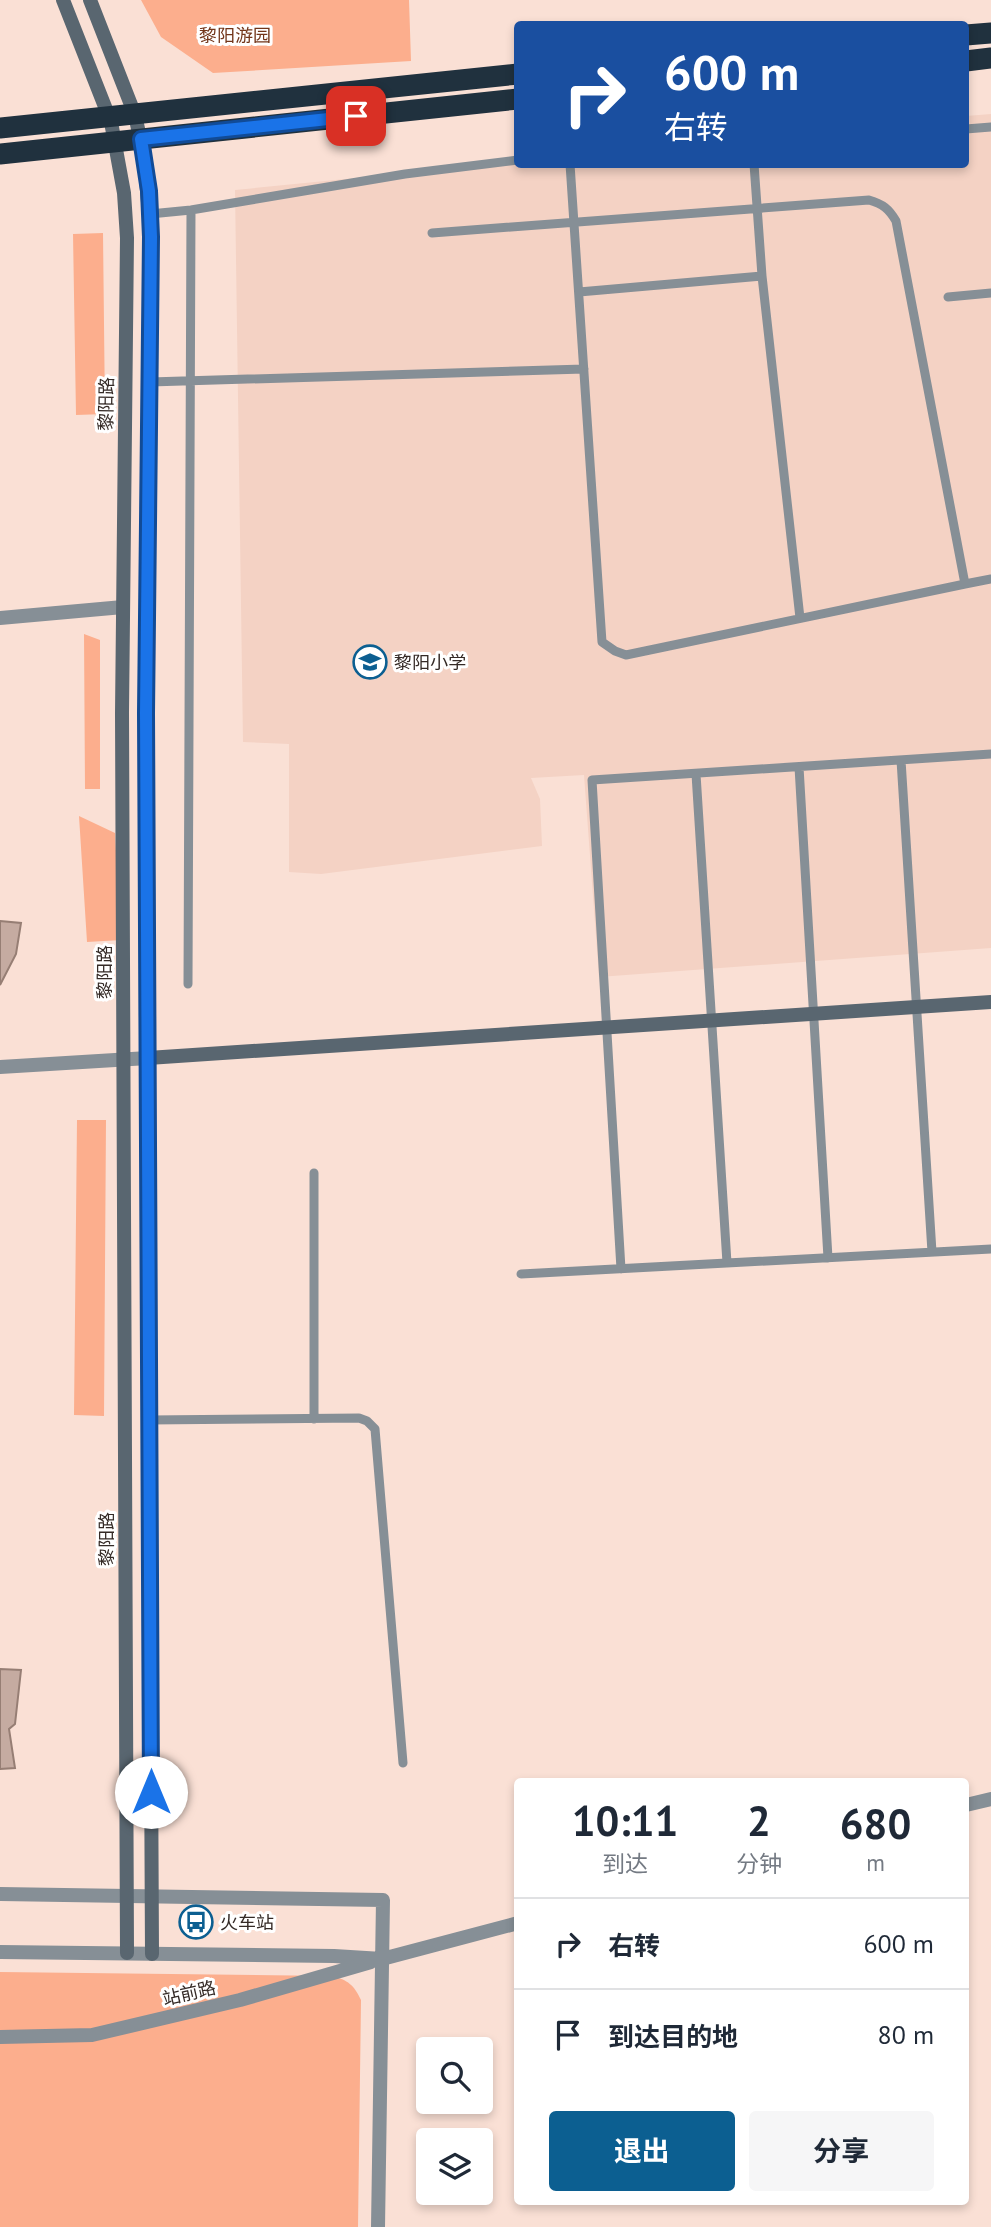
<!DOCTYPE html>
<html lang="zh">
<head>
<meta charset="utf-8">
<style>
  body { margin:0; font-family:"PT Sans","Noto Sans SC",sans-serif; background:#f6f6f7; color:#1f2937; height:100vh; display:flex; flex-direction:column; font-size:26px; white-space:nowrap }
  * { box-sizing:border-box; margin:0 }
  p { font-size:23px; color:#747a83 }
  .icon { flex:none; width:38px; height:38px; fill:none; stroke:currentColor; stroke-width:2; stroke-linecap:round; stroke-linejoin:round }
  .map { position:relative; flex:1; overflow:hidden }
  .sheet { position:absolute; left:514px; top:1778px; width:455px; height:427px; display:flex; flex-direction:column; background:#fff; border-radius:7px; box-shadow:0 4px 10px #0003 }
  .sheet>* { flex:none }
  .guide { position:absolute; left:514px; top:21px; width:455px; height:147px; border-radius:7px; box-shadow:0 4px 10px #0003; background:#1a4fa0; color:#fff; overflow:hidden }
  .buttons { position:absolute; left:416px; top:2037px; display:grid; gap:14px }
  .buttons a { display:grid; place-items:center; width:77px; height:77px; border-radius:7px; background:#fff; box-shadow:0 4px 10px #0003; font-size:35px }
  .pin { position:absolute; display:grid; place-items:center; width:60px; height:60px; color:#fff; margin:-30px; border-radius:14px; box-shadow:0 4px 10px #0006 }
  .me { position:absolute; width:77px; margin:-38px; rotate:0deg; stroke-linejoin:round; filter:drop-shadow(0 0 5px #0008) }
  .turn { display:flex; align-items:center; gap:24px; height:147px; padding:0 35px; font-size:32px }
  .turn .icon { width:91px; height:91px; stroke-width:2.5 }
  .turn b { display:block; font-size:49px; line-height:60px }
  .eta { display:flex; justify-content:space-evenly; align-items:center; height:119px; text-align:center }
  .eta b { font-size:42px; font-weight:700; line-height:49px }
  .action { display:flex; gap:14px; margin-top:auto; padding:14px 35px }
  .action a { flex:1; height:80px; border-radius:7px; background:#0c5f91; color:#fff; font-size:28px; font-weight:700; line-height:80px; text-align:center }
  .action a+a { background:#f6f6f7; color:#1f2937 }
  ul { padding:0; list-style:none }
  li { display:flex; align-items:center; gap:21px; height:91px; padding:0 35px; border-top:2px solid #e0e1e3 }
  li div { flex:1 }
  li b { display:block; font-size:26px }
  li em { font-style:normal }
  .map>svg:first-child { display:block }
  .built { fill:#f4d2c4 }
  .green { fill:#fcae8d }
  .building { fill:#c5aba1; stroke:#967e74; stroke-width:2 }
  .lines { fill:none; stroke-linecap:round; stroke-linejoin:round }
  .lane { stroke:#868f96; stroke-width:9 }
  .street { stroke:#868f96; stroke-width:14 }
  .secondary { stroke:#596670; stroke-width:14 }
  .highway { stroke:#20313e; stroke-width:21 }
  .route-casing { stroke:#114b97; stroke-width:18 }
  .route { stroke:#1a73e8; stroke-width:12 }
  .labels { text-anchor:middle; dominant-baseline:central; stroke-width:6; stroke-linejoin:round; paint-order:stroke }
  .park-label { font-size:18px; fill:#723519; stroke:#fff }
  .street-label { font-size:18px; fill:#342a26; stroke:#fff }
  .poi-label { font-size:18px; fill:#342a26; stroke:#fff; text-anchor:start }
</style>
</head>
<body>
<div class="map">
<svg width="991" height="2227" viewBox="0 0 991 2227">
  <rect width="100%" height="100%" fill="#fae0d5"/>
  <path class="built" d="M991 114V948L599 977 584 775 531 778 540 799 542 846 321 874 289 872V744L243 742 235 190 518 162V164H966V116Z"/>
  <path class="green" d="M141 0H409L411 61 213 73 161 37Z
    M103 233 105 414 76 415 73 234Z
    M84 634 100 640V789H85Z
    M79 816 115 833 121 940 87 942Z
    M77 1120H106L104 1416 74 1415Z
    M0 1972 332 1976C348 1980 354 1985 361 2000L358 2227H0Z"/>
  <path class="building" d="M0 921 21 923 16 954 0 985Z
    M0 1669 21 1670 15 1724 9 1729 15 1768 0 1769Z"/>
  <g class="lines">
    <path class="lane" d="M966 129 991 127
      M754 164 762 276 800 618
      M150 214 191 210 405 174 518 160
      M432 233 869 200C883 204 889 209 896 221L965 584 626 655 615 651 602 642C592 483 581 324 570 164
      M579 292 762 276
      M948 297 991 293
      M150 382 584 369
      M965 584 991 579
      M901 760 932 1252
      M799 767 828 1258
      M696 774 727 1263
      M188 984 191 210
      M314 1173V1419
      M621 1269 592 780 991 754
      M521 1274 991 1249
      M149 1420 359 1418 367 1421 375 1429 403 1763"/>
    <path class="street" d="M0 618 123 607
      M0 1067 148 1058
      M966 1805 991 1799
      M0 1894 383 1900 378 2227
      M0 1952 334 1956 382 1959 518 1923
      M0 2037 92 2035 240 2000 371 1962"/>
    <path class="secondary" d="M63 0 111 122 124 193 127 238 122 713 127 1953
      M90 0 135 115 144 156 151 237 146 713 152 1954
      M148 1058 991 1002"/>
    <path class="highway" d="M966 35 991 33
      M966 61 991 58
      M0 128 518 74
      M0 154 518 99"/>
  </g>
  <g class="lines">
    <defs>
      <path id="route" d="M151 1792 146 713 151 237 149 191 141 139 356 116"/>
    </defs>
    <use href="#route" class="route-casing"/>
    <use href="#route" class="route"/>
  </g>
  <defs>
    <symbol id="school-ring" viewBox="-11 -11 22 22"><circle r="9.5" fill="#fff" stroke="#0c5f91" stroke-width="1.5"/><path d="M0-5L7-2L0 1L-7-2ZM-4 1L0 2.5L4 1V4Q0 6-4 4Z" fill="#0c5f91"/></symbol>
    <symbol id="bus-ring" viewBox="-11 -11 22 22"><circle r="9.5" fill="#fff" stroke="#0c5f91" stroke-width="1.5"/><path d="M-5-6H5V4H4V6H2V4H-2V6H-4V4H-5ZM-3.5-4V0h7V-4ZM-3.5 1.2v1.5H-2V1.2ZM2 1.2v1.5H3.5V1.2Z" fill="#0c5f91"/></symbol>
  </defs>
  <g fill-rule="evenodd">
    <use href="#school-ring" x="351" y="643" width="38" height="38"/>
    <use href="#bus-ring" x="177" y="1903" width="38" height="38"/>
  </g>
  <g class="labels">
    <g class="park-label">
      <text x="235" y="35">黎阳游园</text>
    </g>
    <g class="street-label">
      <text transform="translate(106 404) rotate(-89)">黎阳路</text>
      <text transform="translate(104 972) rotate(-90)">黎阳路</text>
      <text transform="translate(106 1539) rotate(-90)">黎阳路</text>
      <text transform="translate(189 1993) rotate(-13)">站前路</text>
    </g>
    <g class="poi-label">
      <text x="394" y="662">黎阳小学</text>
      <text x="220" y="1922">火车站</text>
    </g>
  </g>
</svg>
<div class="buttons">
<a><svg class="icon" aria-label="search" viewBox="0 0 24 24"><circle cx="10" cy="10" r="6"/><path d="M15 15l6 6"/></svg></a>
<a><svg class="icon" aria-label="layers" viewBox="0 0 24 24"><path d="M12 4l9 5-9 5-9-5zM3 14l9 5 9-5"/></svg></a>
</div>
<div class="pin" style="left:356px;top:116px;background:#d93025"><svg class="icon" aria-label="arrive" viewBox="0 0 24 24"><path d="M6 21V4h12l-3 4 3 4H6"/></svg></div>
<svg class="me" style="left:151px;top:1792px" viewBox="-20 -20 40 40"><circle r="19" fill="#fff"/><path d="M0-13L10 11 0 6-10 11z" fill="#1a73e8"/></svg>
<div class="guide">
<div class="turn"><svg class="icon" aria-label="right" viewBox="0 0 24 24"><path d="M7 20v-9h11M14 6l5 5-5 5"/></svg><div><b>600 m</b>右转</div></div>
</div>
<section class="sheet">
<div class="eta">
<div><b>10:11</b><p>到达</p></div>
<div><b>2</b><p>分钟</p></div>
<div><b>680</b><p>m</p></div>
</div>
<ul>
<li><svg class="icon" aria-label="right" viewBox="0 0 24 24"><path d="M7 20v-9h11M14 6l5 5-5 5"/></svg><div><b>右转</b></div><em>600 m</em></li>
<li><svg class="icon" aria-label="arrive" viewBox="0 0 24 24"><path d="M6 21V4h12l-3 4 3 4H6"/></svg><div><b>到达目的地</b></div><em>80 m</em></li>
</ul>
<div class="action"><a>退出</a><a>分享</a></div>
</section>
</div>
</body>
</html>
